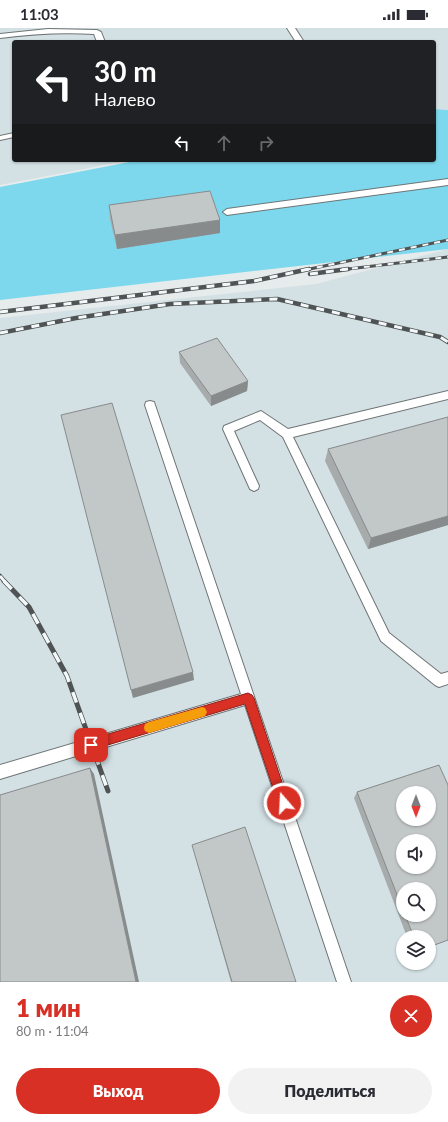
<!DOCTYPE html>
<html lang="ru">
<head>
<meta charset="utf-8">
<style>
  body { margin:0; font-family:Lato,sans-serif; background:#f2f2f3; color:#2b2b33; height:100vh; display:flex; flex-direction:column; font-size:15px; white-space:nowrap }
  * { box-sizing:border-box; margin:0 }
  p { font-size:13px; color:#7c7c81 }
  .icon { flex:none; width:22px; height:22px; fill:none; stroke:currentColor; stroke-width:2; stroke-linecap:round; stroke-linejoin:round }
  .map { position:relative; height:954px; overflow:hidden }
  .side { display:flex; flex-direction:column; background:#fff; flex:1 }
  .side>* { flex:none }
  .top-card { position:absolute; left:12px; top:12px; width:424px; height:122px; border-radius:4px; box-shadow:0 1px 3px #0004; background:#202124; color:#fff; overflow:hidden }
  .needle { width:26px; rotate:180deg }
  .tools { position:absolute; left:396px; top:758px; display:grid; gap:8px }
  .tools a { display:grid; place-items:center; width:40px; height:40px; border-radius:50%; background:#fff; box-shadow:0 1px 3px #0004; font-size:20px }
  .pin { position:absolute; display:grid; place-items:center; width:34px; height:34px; color:#fff; margin:-17px; border-radius:8px; box-shadow:0 2px 6px #0006 }
  .me { position:absolute; width:44px; margin:-22px; rotate:341deg; stroke-linejoin:round; filter:drop-shadow(0 0 3px #0008) }
  .turn { display:flex; align-items:center; gap:14px; height:84px; padding:0 16px; font-size:18px }
  .turn .icon { width:52px; height:52px; stroke-width:2.5 }
  .turn b { display:block; font-size:28px; line-height:34px }
  .lanes { display:flex; align-items:center; height:38px; padding:0 16px; background:#0003; justify-content:center; gap:20px; direction:ltr }
  .lanes .off { opacity:.35 }
  .round { display:grid; place-items:center; flex:none; width:42px; height:42px; border-radius:21px; background:#f2f2f3 }
  .summary { display:flex; align-items:center; justify-content:space-between; height:68px; padding:0 16px }
  h1 { font-size:24px; font-weight:800; line-height:30px; color:#d93025 }
  .primary-button { display:flex; gap:8px; margin-top:auto; padding:8px 16px }
  .primary-button a { flex:1; height:46px; border-radius:24px; background:#d93025; color:#fff; font-size:16px; font-weight:800; line-height:46px; text-align:center }
  .primary-button a+a { background:#f2f2f3; color:#2b2b33 }
  .status { display:flex; justify-content:space-between; align-items:center; height:28px; padding:0 20px; background:#fff; direction:ltr }
  .status svg { height:11px; fill:currentColor }
  .map>svg:first-child { display:block }
  .built { fill:#d3e1e5; fill-rule:evenodd }
  .green { fill:#7dd8ed }
  .lines { fill:none; stroke-linecap:round; stroke-linejoin:round }
  .lane-casing { stroke:#6f7475; stroke-width:2 }
  .lane { fill:#fff; fill-rule:evenodd }
  .rail-far2-casing { stroke:#505353; stroke-width:3 }
  .rail-far1-casing { stroke:#505353; stroke-width:4.5 }
  .rail-casing { stroke:#505353; stroke-width:5 }
  .rail-far2 { stroke:#f3f9fa; stroke-width:2; stroke-dasharray:6; stroke-linecap:butt }
  .rail-far1 { stroke:#f3f9fa; stroke-width:3; stroke-dasharray:8; stroke-linecap:butt }
  .rail { stroke:#f3f9fa; stroke-width:3.5; stroke-dasharray:11; stroke-linecap:butt }
  .wall { fill:#a7abac; fill-rule:evenodd }
  .shaded-wall { fill:#888b8c }
  .building { fill:#c2c7c8; stroke:#888b8c; fill-rule:evenodd }
  .route { fill:#d93025; stroke:#8d1f18 }
  .slow { fill:#f59e0b }
</style>
</head>
<body>
<div class="status"><b>11:03</b><svg viewBox="0 0 49 12"><path d="M0 12V9h3v3zM5 12V6h3v6zM10 12V3h3v9zM15 12V0h3v12zM26 1h20v11H26zM47 4h2v5h-2z"/></svg></div>
<div class="map">
<svg width="448" height="954" viewBox="0 0 448 954">
  <rect width="100%" height="100%" fill="#e6ebec"/>
  <path class="built" d="M0 0H448V82L434 81V14H14V132H131L0 157Z
    M448 221V954H0V290L316 256ZM403 765H429V791H403ZM403 813H429V839H403ZM403 861H429V887H403ZM403 909H429V935H403Z"/>
  <path class="green" d="M434 81 448 82V221L0 272V159L140 132H434Z"/>
  <g class="lines">
    <defs>
      <path id="lane" d="M287 0H295L304 14H296Z
        M48 1 97 2 101 4 105 14H97L94 6C63 4 31 6 0 10V6Z
        M14 105V109L0 112V108Z
        M448 151V157L227 187 223 184 227 181Z
        M448 363V371L293 409 389 605 441 646 448 644V656L439 659 435 657 381 613 283 409 260 392 234 403 259 458 258 461 254 463 250 461 223 401 224 398 261 383 288 401Z
        M150 373 154 374 155 377 351 954H337L245 677 0 751V737L241 666 145 377 146 374Z"/>
    </defs>
    <use href="#lane" class="lane-casing"/>
    <use href="#lane" class="lane"/>
    <defs>
      <path id="rail-far2" d="M305 242 448 212
        M340 242 448 229"/>
      <path id="rail-far1" d="M310 246 348 241
        M0 284 254 253 309 241
        M0 305 76 290 170 276 277 271 440 309 448 314
        M0 548 5 554"/>
      <path id="rail" d="M4 553 29 579 67 648 108 763"/>
    </defs>
    <use href="#rail-far2" class="rail-far2-casing"/>
    <use href="#rail-far1" class="rail-far1-casing"/>
    <use href="#rail" class="rail-casing"/>
    <use href="#rail-far2" class="rail-far2"/>
    <use href="#rail-far1" class="rail-far1"/>
    <use href="#rail" class="rail"/>
  </g>
  <path class="wall" d="M109 177 220 205 117 221 110 191Z
    M179 324 248 353 247 363 211 378 180 335Z
    M448 389V497L368 521 325 433 328 421Z
    M439 737 448 757V912L429 919V909H407L354 770 357 764ZM403 765H429V791H403ZM403 813H429V839H403ZM403 861H429V887H403Z
    M192 817 296 954H231Z"/>
  <path class="shaded-wall" d="M220 192V205L117 221 115 207Z
    M248 353 247 363 211 378V368Z
    M448 488V497L368 521 371 510Z
    M193 644 194 652 133 670 131 662Z
    M90 740 94 746 139 954H136Z"/>
  <path class="building" d="M210 163 220 192 115 207 109 177Z
    M217 310 248 353 211 368 179 324Z
    M112 375 193 644 131 662 61 387Z
    M448 389V488L371 510 328 421Z
    M439 737 448 757V912L429 919V909H414L405 887H429V861H403V882L357 764ZM403 765H429V791H403ZM403 813H429V839H403Z
    M90 740 136 954H0V767Z
    M245 799 296 954H232L192 817Z"/>
  <path class="route" d="M248 665 252 667 254 670 289 775 288 779 284 780 280 779 278 775 245 676 91 722 88 721 86 717 88 713 91 711Z"/>
  <path class="slow" d="M202 679 205 680 207 684 205 688 202 689 149 705 145 703 144 700 145 696 149 694Z"/>
</svg>
<div class="tools">
<a><svg class="needle" viewBox="-14 -14 28 28"><path d="M0-13l5 13h-10z" fill="#e53935"/><path d="M0 13l5-13h-10z" fill="#7c7c81"/></svg></a>
<a><svg class="icon" aria-label="sound" viewBox="0 0 24 24"><path d="M4 9h4l5-4v14l-5-4H4zM17 9q2 3 0 6"/></svg></a>
<a><svg class="icon" aria-label="search" viewBox="0 0 24 24"><circle cx="10" cy="10" r="6"/><path d="M15 15l6 6"/></svg></a>
<a><svg class="icon" aria-label="layers" viewBox="0 0 24 24"><path d="M12 4l9 5-9 5-9-5zM3 14l9 5 9-5"/></svg></a>
</div>
<div class="pin" style="left:91px;top:717px;background:#d93025"><svg class="icon" aria-label="arrive" viewBox="0 0 24 24"><path d="M6 21V4h12l-3 4 3 4H6"/></svg></div>
<svg class="me" style="left:284px;top:775px" viewBox="-20 -20 40 40"><circle r="17" fill="#d93025" stroke="#fff" stroke-width="3"/><path d="M0-11L8 9 0 5-8 9z" fill="#fff"/></svg>
<div class="top-card">
<div class="turn"><svg class="icon" aria-label="left" viewBox="0 0 24 24"><path d="M17 20v-9H6M10 6l-5 5 5 5"/></svg><div><b>30 m</b>Налево</div></div>
<div class="lanes"><svg class="icon" aria-label="left" viewBox="0 0 24 24"><path d="M17 20v-9H6M10 6l-5 5 5 5"/></svg><svg class="icon off" aria-label="ahead" viewBox="0 0 24 24"><path d="M12 20V5M6 11l6-6 6 6"/></svg><svg class="icon off" aria-label="right" viewBox="0 0 24 24"><path d="M7 20v-9h11M14 6l5 5-5 5"/></svg></div>
</div>
</div>
<section class="side">
<div class="summary"><div><h1>1 мин</h1><p>80 m · 11:04</p></div><a class="round" style="background:#d93025;color:#fff"><svg class="icon" aria-label="close" viewBox="0 0 24 24"><path d="M6 6l12 12M18 6L6 18"/></svg></a></div>
<div class="primary-button"><a>Выход</a><a>Поделиться</a></div>
</section>
</body>
</html>
